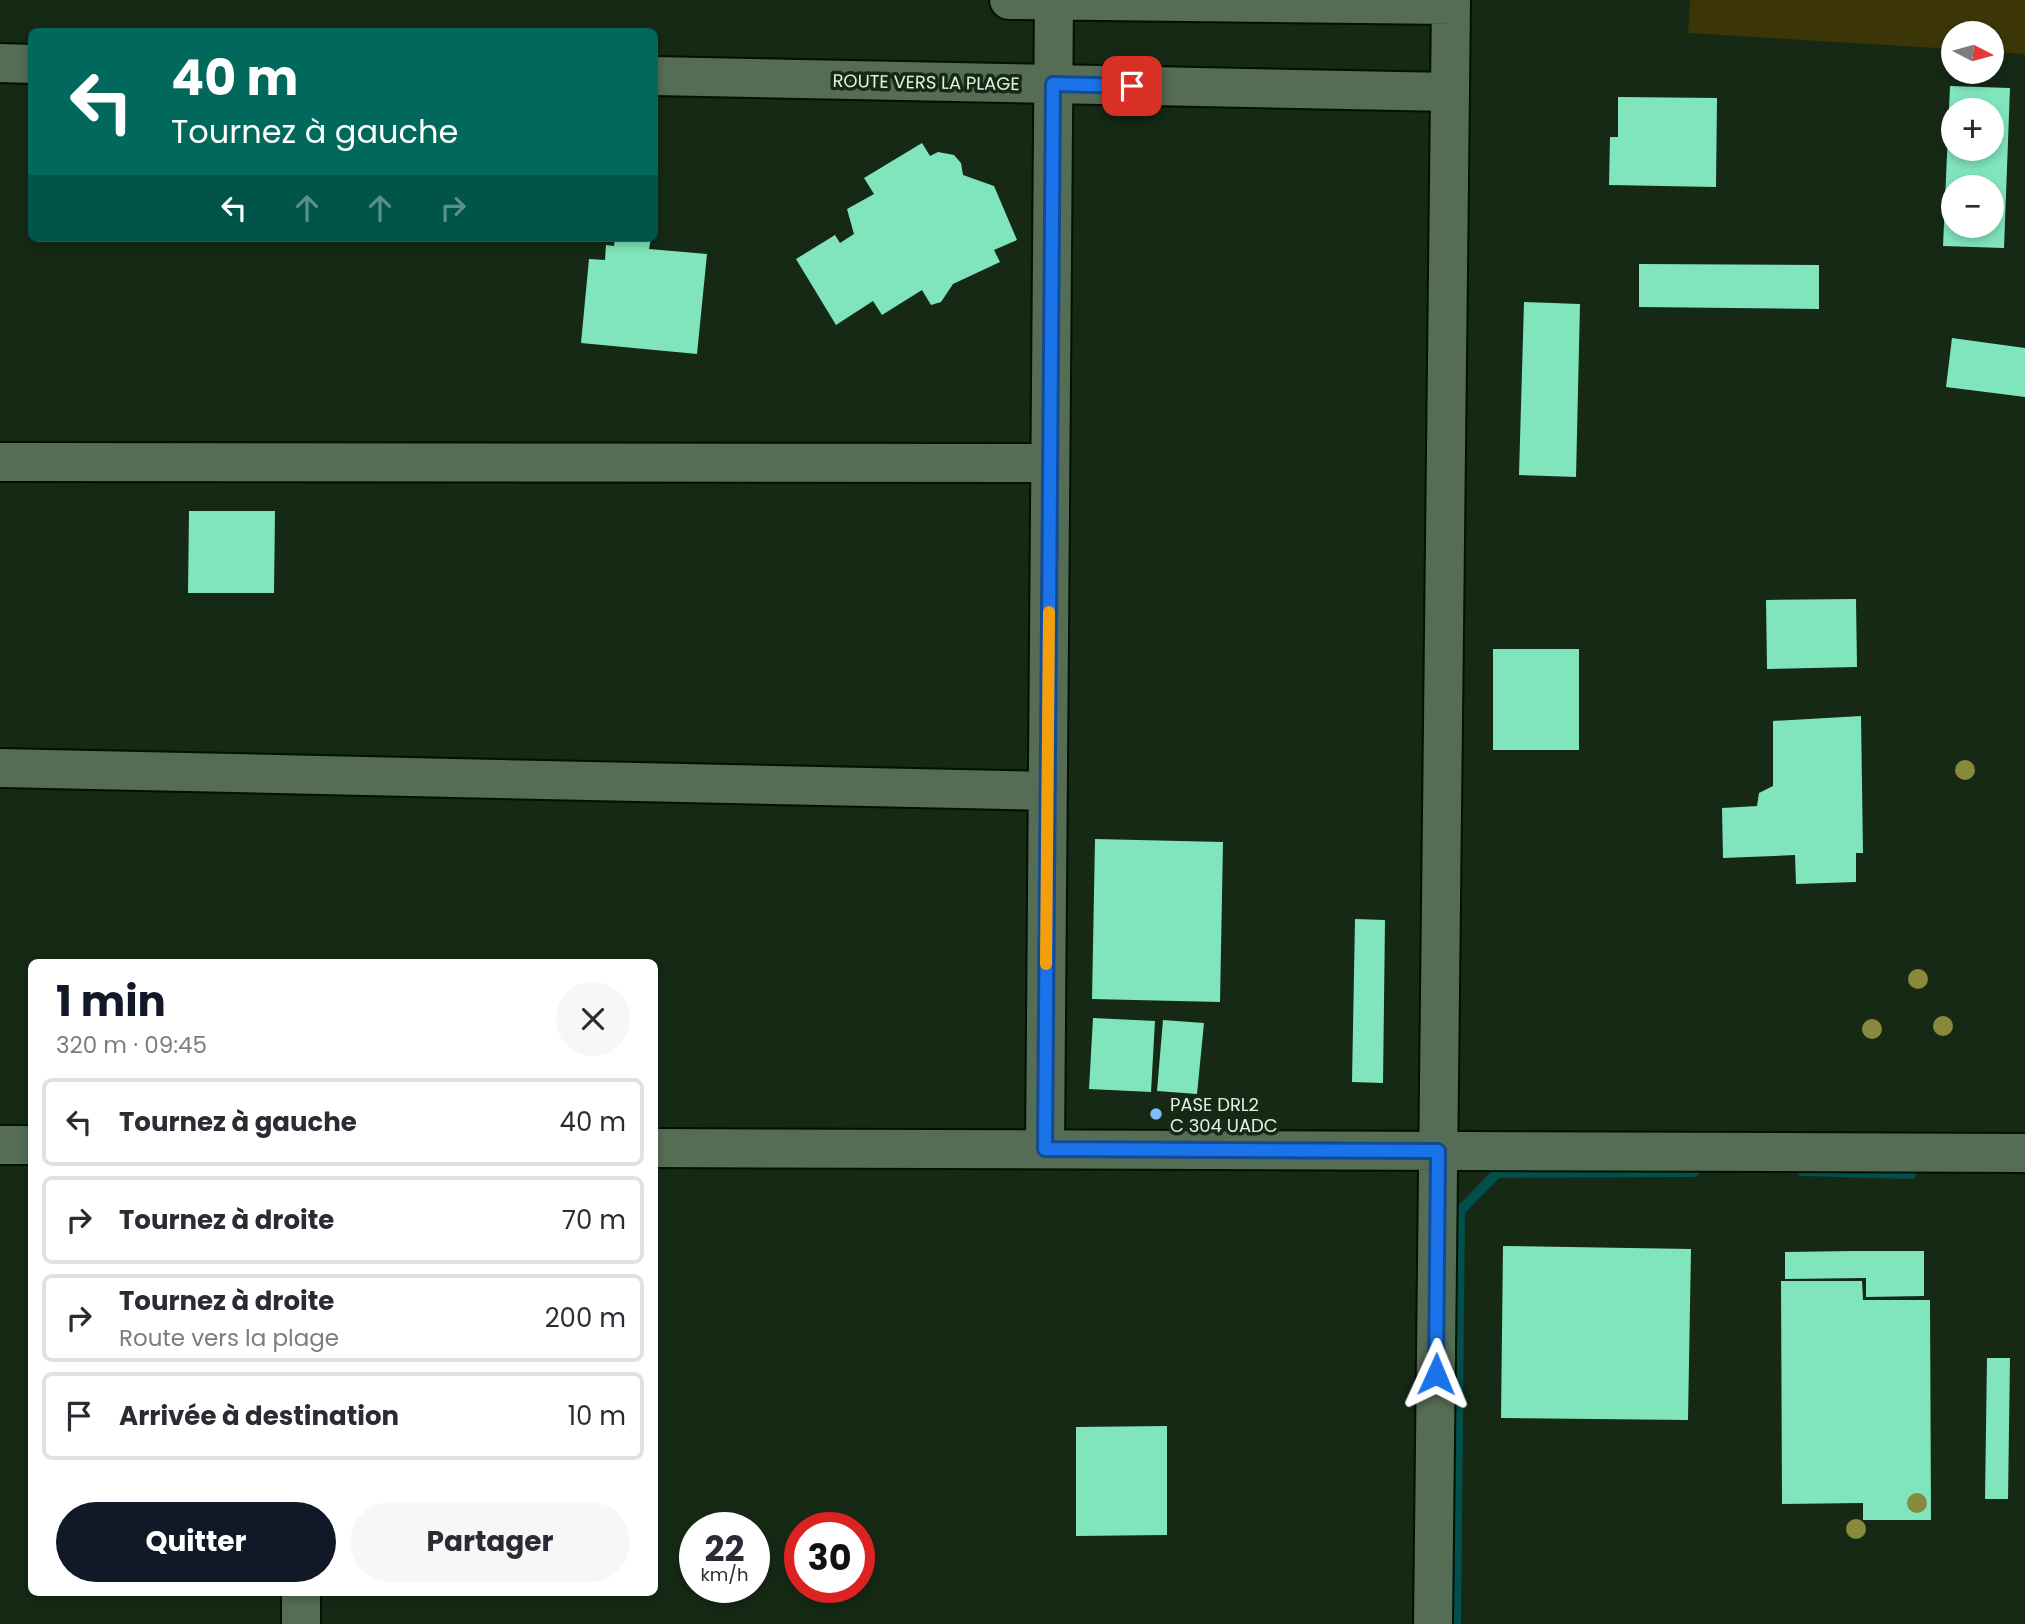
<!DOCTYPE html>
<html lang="fr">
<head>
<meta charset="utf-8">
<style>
  body { margin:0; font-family:Poppins,sans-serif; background:#f7f7f7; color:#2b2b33; height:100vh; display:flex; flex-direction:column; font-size:26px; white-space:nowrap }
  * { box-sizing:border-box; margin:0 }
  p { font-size:23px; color:#7c7c81 }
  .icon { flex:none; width:38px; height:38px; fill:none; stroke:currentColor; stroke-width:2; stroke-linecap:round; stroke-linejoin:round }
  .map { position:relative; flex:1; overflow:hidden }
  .details { position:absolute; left:28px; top:959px; width:630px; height:637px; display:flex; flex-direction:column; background:#fff; border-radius:10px; box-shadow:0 4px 10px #0003 }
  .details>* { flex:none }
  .guide { position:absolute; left:28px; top:28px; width:630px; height:214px; border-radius:10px; box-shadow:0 4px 10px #0003; background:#00695c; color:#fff; overflow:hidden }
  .needle { width:46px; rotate:96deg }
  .controls { position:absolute; left:1941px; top:21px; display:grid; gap:14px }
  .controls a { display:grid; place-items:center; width:63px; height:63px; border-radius:50%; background:#fff; box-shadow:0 4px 10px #0003; font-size:35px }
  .speed { position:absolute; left:679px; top:1512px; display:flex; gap:14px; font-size:35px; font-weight:700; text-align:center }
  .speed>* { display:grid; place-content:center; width:91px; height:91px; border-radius:50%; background:#fff; box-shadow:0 4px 10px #0003; line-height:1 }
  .speed small { font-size:18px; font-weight:400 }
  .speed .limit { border:10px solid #d22; background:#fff; color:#111 }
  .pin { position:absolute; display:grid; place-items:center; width:60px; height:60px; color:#fff; margin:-30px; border-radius:14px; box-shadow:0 4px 10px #0006 }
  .me { position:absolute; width:77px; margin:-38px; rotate:1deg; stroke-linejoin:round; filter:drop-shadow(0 0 5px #0008) }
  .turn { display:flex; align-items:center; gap:24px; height:147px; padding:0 28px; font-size:32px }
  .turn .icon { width:91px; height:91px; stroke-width:2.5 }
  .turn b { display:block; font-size:49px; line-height:60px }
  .lanes { display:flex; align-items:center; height:66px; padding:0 28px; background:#0003; justify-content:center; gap:35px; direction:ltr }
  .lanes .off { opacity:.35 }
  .round { display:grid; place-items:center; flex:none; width:74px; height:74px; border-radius:37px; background:#f7f7f7 }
  .head { display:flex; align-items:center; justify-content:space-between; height:119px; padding:0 28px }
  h1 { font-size:42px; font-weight:700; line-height:52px; color:#111827 }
  .primary-button { display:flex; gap:14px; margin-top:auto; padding:14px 28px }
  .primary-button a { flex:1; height:80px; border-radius:42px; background:#111827; color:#fff; font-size:28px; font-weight:700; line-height:80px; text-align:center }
  .primary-button a+a { background:#f7f7f7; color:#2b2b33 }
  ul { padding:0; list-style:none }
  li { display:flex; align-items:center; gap:21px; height:88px; margin:0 14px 10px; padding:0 14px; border:4px solid #e1e1e2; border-radius:10px }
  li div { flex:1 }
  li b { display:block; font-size:26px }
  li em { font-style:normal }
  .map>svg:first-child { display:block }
  .green { fill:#3b3507 }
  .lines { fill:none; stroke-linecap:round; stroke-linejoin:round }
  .stream { stroke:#02504b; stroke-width:10 }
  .building { fill:#80e5bc; fill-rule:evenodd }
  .minor-casing { stroke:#011102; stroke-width:42 }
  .minor { stroke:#556c55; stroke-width:38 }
  .tree { fill:#88893d }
  .route-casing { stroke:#114b97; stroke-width:18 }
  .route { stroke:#1a73e8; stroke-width:12 }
  .slow { stroke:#f59e0b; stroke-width:12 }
  .poi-dot { fill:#82bcfa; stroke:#152915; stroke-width:2.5 }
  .labels { text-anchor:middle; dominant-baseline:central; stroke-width:7; stroke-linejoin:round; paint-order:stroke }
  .street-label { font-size:18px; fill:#e3f0e3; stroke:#152915 }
  .poi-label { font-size:18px; fill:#e3f0e3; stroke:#152915; text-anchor:start }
</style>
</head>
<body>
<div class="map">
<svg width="2025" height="1624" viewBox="0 0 2025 1624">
  <rect width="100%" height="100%" fill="#152915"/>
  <path class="green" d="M1690 0H2025V54L1992 52V33H1953V49L1688 33Z"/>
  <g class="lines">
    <path class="stream" d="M1802 1171 1911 1174
      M1456 1624 1460 1211 1497 1173 1694 1172"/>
  </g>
  <path class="building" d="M1950 86 2010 88 2004 248 1943 246ZM1953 110H1992V149H1953ZM1953 187H1992V226H1953Z
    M1618 97 1717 98 1716 187 1609 185 1610 137H1618Z
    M922 143 930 156 938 152 954 155 961 163 963 175 994 186 1017 240 994 250 1000 262 953 284 941 302 931 305 922 290 882 315 873 301 836 325 796 259 835 235 840 243 854 234 847 209 874 194 864 178Z
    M615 238H651L649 249 707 254 697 354 581 343 589 259 605 260 606 245 614 246Z
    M1639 264 1819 265V309L1639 307Z
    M1524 302 1580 304 1576 477 1519 475Z
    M1952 338 2025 348V397L1946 387Z
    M189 511H275L274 593H188Z
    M1856 599 1857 667 1767 669 1766 600Z
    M1493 649H1579V750H1493Z
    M1861 716 1863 853H1856V882L1796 884 1795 855 1723 858 1722 808 1757 806 1759 793 1773 786V721Z
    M1095 839 1223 842 1220 1002 1092 999Z
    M1355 919 1385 920 1383 1083 1352 1082Z
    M1093 1018 1155 1021 1151 1092 1089 1089Z
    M1163 1020 1204 1023 1197 1094 1157 1091Z
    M1503 1246 1691 1249 1688 1420 1501 1418Z
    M1853 1251H1924V1296L1866 1297V1278L1785 1279V1252Z
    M1781 1281H1862L1863 1300H1930L1931 1520H1863V1503L1782 1504Z
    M1987 1358H2010L2008 1499H1985Z
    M1167 1426V1535L1076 1536V1427Z"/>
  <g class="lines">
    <defs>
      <path id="minor" d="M1009 0 1451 5
        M0 63 32 64
        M654 76 1450 92
        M0 462 1050 463
        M0 768 1048 791
        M0 1145H32
        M654 1148 2025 1153
        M1045 1149 1054 0
        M301 1624V1592
        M1433 1624 1451 0"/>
    </defs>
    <use href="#minor" class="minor-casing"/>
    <use href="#minor" class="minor"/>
  </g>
  <g class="tree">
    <circle cx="1965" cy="770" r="10"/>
    <circle cx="1918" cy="979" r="10"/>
    <circle cx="1943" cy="1026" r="10"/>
    <circle cx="1872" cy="1029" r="10"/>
    <circle cx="1917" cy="1503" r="10"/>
    <circle cx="1856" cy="1529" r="10"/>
  </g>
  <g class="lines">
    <defs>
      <path id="route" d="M1132 86 1053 84 1045 1149 1438 1151 1436 1374"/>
    </defs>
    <use href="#route" class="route-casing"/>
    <use href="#route" class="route"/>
    <path class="slow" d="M1046 964 1049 612"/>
  </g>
  <circle class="poi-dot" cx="1156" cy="1114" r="7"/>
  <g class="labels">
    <g class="street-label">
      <text transform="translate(926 82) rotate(1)">ROUTE VERS LA PLAGE</text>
    </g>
    <g class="poi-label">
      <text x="1170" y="1104">PASE DRL2<tspan x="1170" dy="21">C 304 UADC</tspan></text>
    </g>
  </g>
</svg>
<div class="controls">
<a><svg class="needle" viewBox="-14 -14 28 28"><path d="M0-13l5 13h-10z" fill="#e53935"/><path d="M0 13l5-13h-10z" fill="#7c7c81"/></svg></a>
<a>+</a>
<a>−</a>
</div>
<div class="speed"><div>22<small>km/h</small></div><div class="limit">30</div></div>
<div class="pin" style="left:1132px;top:86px;background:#d93025"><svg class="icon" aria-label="arrive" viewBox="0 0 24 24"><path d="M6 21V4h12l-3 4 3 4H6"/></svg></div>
<svg class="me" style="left:1436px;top:1374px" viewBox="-20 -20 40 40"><path d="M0-17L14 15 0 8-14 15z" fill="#1a73e8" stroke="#fff" stroke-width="4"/></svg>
<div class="guide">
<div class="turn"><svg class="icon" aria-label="left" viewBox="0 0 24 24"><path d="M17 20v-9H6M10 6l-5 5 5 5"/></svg><div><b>40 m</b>Tournez à gauche</div></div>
<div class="lanes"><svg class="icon" aria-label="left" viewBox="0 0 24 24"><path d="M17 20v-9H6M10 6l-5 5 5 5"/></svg><svg class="icon off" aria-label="ahead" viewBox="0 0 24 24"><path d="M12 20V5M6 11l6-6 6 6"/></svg><svg class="icon off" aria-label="ahead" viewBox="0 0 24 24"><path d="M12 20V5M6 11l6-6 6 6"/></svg><svg class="icon off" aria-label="right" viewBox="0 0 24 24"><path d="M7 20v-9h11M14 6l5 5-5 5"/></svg></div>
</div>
<section class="details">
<div class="head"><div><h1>1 min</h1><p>320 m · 09:45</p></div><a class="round"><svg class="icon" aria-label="close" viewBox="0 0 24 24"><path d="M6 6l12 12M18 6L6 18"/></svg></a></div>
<ul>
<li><svg class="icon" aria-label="left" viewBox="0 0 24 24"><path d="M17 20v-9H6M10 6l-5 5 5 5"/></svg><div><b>Tournez à gauche</b></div><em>40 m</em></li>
<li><svg class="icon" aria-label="right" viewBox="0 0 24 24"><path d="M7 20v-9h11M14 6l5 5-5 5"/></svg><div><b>Tournez à droite</b></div><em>70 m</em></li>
<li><svg class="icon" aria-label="right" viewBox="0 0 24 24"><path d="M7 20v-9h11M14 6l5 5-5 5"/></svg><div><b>Tournez à droite</b><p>Route vers la plage</p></div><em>200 m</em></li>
<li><svg class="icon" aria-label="arrive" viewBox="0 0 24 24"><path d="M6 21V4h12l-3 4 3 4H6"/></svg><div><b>Arrivée à destination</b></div><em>10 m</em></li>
</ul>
<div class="primary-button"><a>Quitter</a><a>Partager</a></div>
</section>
</div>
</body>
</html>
